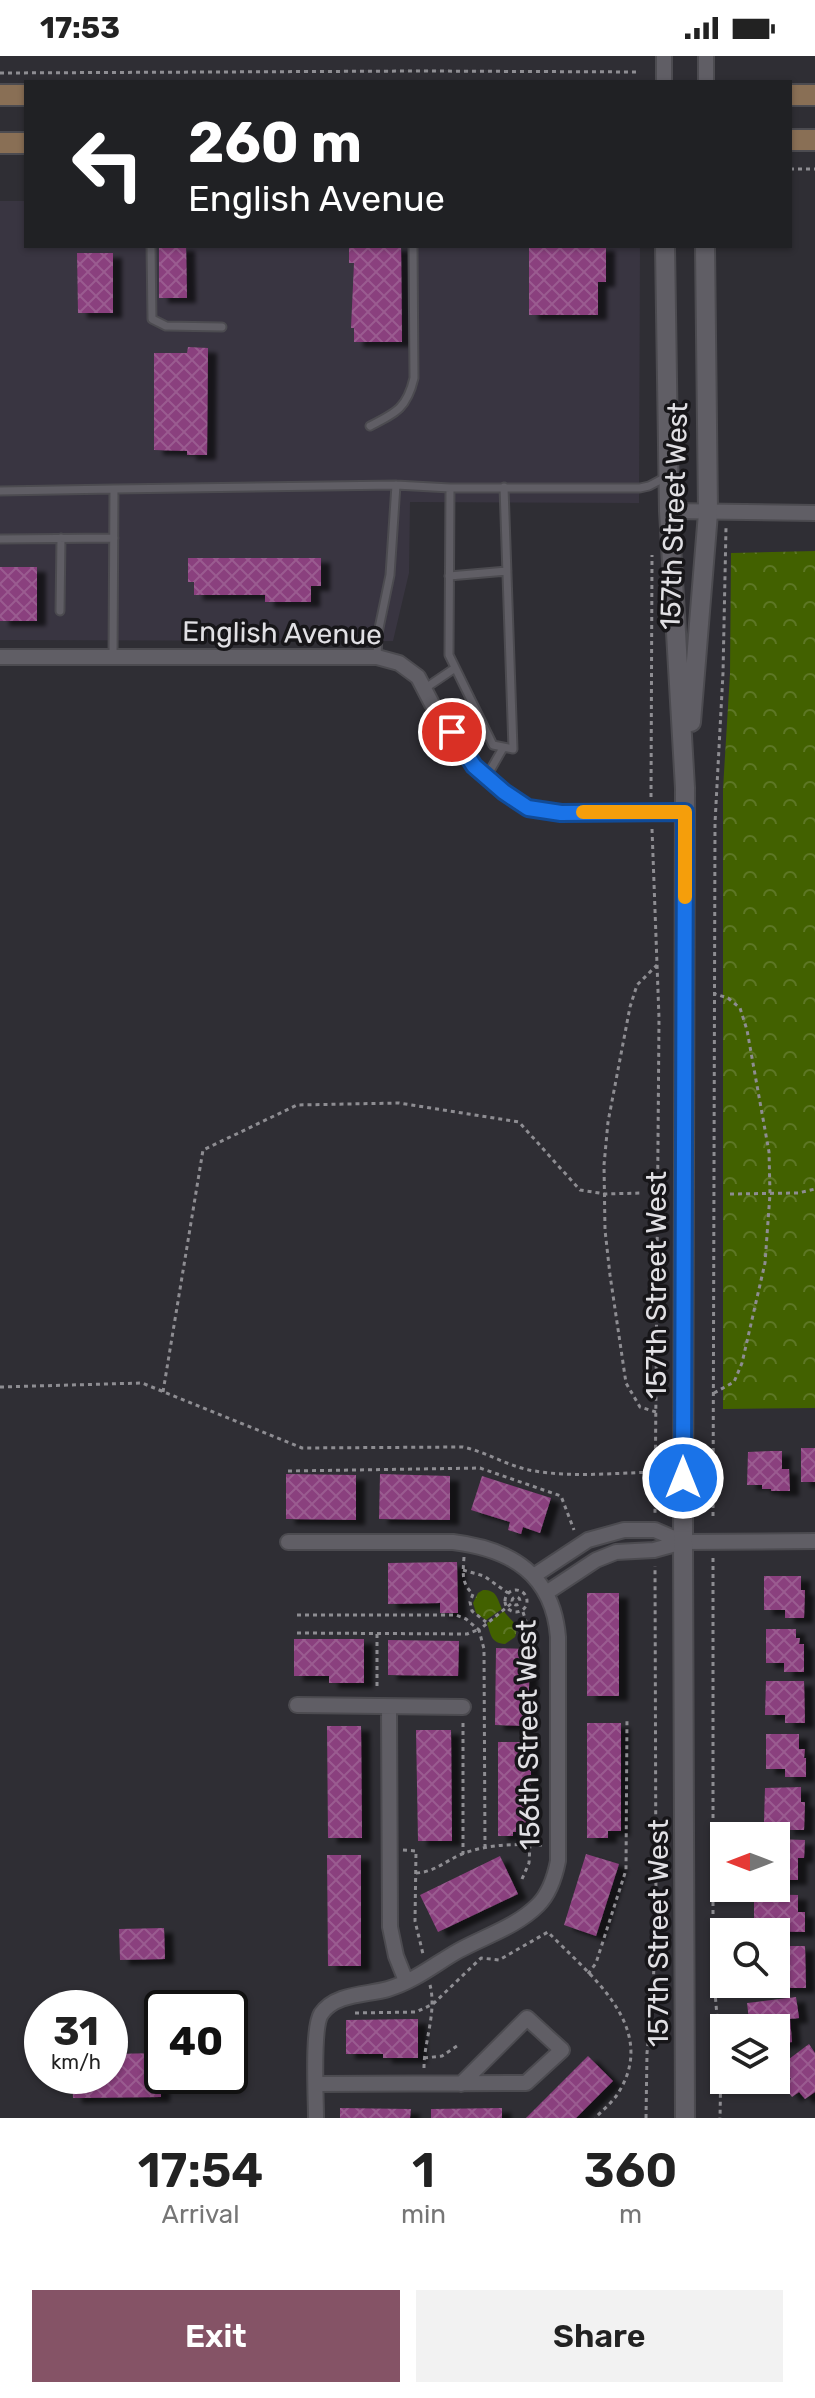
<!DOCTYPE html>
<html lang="en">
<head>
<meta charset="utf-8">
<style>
  body { margin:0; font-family:Rubik,sans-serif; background:#f2f2f2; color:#222; height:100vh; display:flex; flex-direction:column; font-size:30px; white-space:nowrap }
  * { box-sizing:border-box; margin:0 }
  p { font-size:26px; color:#767676 }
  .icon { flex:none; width:44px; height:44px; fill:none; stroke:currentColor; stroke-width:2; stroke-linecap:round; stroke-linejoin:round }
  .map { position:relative; height:2062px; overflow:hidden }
  .drawer { display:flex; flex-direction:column; background:#fff; flex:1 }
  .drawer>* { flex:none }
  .guide { position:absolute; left:24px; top:24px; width:768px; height:168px; border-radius:0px; box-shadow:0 2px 6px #0004; background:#202124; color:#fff; overflow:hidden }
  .needle { width:52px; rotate:270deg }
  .buttons { position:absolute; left:710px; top:1766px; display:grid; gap:16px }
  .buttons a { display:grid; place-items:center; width:80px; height:80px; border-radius:0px; background:#fff; box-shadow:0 2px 6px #0004; font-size:40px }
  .speed { position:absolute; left:24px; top:1934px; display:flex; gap:16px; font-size:40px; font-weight:700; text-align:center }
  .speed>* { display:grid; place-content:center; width:104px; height:104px; border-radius:50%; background:#fff; box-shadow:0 2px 6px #0004; line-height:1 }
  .speed small { font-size:20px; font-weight:400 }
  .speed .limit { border:4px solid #111; border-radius:12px; background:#fff; color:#111 }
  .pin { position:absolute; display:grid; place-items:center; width:68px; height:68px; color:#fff; margin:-34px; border:4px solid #fff; border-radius:50%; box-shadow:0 2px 8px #0007 }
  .me { position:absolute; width:88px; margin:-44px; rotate:0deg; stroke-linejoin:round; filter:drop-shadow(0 0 6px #0008) }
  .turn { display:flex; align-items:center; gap:28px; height:168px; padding:0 32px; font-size:36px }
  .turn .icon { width:104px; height:104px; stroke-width:2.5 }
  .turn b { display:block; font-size:56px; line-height:68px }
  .eta { display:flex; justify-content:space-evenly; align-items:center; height:136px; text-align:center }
  .eta b { font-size:48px; font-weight:600; line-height:56px }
  .button { display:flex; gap:16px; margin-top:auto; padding:16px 32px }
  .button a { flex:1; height:92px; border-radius:0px; background:#855366; color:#fff; font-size:32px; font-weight:600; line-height:92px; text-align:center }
  .button a+a { background:#f2f2f2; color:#222 }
  .status { display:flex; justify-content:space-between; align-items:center; height:56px; padding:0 40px; background:#fff; direction:ltr }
  .status svg { height:22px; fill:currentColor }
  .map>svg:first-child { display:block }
  .built { fill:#393541 }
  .park { fill:url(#park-crowns) }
  .building { fill:url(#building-cross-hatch); filter:url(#shadow) }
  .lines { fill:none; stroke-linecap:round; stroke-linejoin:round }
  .service-casing { stroke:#4c4b50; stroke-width:11 }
  .minor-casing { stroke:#4c4b50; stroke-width:18 }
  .tertiary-casing { stroke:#4c4b50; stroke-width:22 }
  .secondary-casing { stroke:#4c4b50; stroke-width:24 }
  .path { stroke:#8e8d92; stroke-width:3; stroke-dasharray:4 4; stroke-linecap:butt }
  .service { stroke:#605e65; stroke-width:7 }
  .minor { stroke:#605e65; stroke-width:14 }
  .tertiary { stroke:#605e65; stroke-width:18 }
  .secondary { stroke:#896f55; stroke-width:20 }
  .route-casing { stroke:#114b97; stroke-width:20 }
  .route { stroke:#1a73e8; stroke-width:14 }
  .slow { stroke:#f59e0b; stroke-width:14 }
  .labels { text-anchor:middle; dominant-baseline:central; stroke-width:7; stroke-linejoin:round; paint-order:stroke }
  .street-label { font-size:28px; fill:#e1e0e4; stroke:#171619 }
</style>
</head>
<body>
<div class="status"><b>17:53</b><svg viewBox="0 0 49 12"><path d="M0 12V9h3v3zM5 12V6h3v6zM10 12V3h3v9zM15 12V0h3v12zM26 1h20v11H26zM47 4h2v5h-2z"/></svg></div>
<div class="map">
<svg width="815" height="2062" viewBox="0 0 815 2062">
  <defs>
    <pattern id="park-crowns" width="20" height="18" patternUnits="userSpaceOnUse" patternTransform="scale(2)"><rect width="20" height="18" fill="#426100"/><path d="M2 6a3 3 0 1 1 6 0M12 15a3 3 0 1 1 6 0" fill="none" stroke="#5d7725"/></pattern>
    <pattern id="building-cross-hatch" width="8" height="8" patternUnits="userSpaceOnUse" patternTransform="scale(2)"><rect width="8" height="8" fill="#8a407e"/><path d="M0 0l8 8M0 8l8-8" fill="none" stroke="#9a5b90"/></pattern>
    <filter id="shadow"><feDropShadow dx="9" dy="5" stdDeviation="2" flood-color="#0009"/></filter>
  </defs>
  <rect width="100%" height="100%" fill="#2f2e34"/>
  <path class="built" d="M0 145H26V190H640L639 447 410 446 409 517 393 585 0 584Z"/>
  <path class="park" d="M815 495V1352L723 1353V733L730 618 731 497Z
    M483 1534C497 1534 497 1542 502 1553L486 1564 476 1557 473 1547 478 1537Z
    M504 1555C510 1565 520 1567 515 1581L505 1588C491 1587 491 1579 487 1567Z"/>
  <path class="building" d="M159 190H186L187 242H159Z
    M349 190H401L402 286H354V272H351L354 207H349Z
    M529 190H606V226H598V259H529Z
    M77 197H113V257H78Z
    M188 291 208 292 207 399H187V395L154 394V297H187Z
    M188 502H321V530H311V546H265V539H194V526H188Z
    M0 511H37V565H0Z
    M801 1392H815V1426H801Z
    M771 1395H782V1413H789L790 1435H771V1433H762V1429H747L748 1396Z
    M286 1418 356 1419V1464L286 1463Z
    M380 1418 450 1420V1464L379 1463Z
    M482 1420 551 1442 540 1477 523 1471 521 1478 508 1474 510 1466 471 1454Z
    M457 1506 458 1557H440V1547L388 1548V1507Z
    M764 1520H801V1534H805L804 1562H785V1554H764Z
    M587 1537H619V1640H587Z
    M766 1573H796V1582H800L799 1588H804V1616H784V1607H766Z
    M294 1583H364V1627H329V1620H294Z
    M388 1584 459 1585 458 1620 388 1619Z
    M496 1592 530 1593 528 1670 495 1669Z
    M766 1625H804L805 1667H785V1659H765Z
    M587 1667H621V1775H608V1782H587Z
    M327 1670H361L362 1782H328Z
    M416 1674H451L452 1785H418Z
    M766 1678H799V1693H805L804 1702H806V1721H785V1713H766Z
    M498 1686H531V1776H513V1780H498Z
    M801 1731V1746H805L804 1774H785V1766H764L765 1732Z
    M776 1783 805 1784 804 1802H798V1824H776Z
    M586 1798 619 1808 596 1880 564 1869Z
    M327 1799H361V1910H328Z
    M500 1800 518 1838 438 1876 420 1839Z
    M754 1838 798 1839V1856H805V1876L754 1875Z
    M164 1872 165 1903 120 1904 119 1873Z
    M786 1890H805L806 1932H767V1928H776V1898H786Z
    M796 1941 799 1962 790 1963 792 1986 776 1988V1972H750L747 1947Z
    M418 1963V2002H383V1998H346V1964Z
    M809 1988 815 1997V2036L805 2043 799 2036 792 2041 783 2029 791 2023 781 2009Z
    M160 1997 161 2041 73 2042 72 2020H110V1998Z
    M588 2000 613 2025 576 2062H526Z
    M340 2052 411 2053 410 2062H340Z
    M502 2052V2062H431V2053Z"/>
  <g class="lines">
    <defs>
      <path id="service" d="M151 190 152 263 166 270 222 271
        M370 370C396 357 407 352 414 322L413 190
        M450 432 449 599 493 689 513 693 504 431
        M0 435 114 433
        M0 483 114 482
        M449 520 507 515
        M60 555 61 482
        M113 601 114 433 396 429 450 432H640L649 430 666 421
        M377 601 378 577 390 519 396 429
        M424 633 455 612
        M487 720 503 692"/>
      <path id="minor" d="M706 0V26
        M664 26V0
        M669 455 815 457
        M0 601H377L399 607 418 621 432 648 474 710 504 736 528 752 561 757 685 756
        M288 1486H453C511 1493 553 1518 558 1581V1805C555 1820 550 1837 538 1849 516 1871 485 1880 458 1895 435 1908 415 1925 388 1933 367 1939 335 1937 321 1958 312 1973 316 2041 316 2062
        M535 1519 588 1484 624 1474H655L683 1486 815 1485
        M546 1537 596 1504 616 1496 654 1494 683 1486
        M297 1649 463 1651
        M389 1651 390 1871 396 1900 406 1925
        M317 2028 526 2027 562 1994 527 1962 461 2028"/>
      <path id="tertiary" d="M665 190 669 455 685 732 683 1486 685 2062
        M691 666 708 457 705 190"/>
      <path id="secondary" d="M0 39H26
        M790 39H815
        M790 84H815
        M0 87H26"/>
    </defs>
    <use href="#service" class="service-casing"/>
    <use href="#minor" class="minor-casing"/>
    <use href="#tertiary" class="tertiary-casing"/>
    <use href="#secondary" class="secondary-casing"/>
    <path class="path" d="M0 17 421 15 640 16
      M790 113H815
      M651 741 652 499
      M652 773 659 962 655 1457
      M730 1138 798 1137 815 1133
      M0 1331 142 1327 302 1392 463 1391C486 1396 506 1409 529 1414 570 1422 614 1417 655 1416
      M163 1336 203 1094 297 1049 399 1047 519 1066 580 1134 605 1138 641 1137
      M714 1337 734 1326 742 1307 765 1207 770 1138 769 1096 747 974 740 952 728 942 715 938
      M656 1356 640 1351 626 1327 610 1219 605 1174 604 1109 608 1066 630 951 637 929 657 909
      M288 1415 480 1412 561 1440 574 1474
      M713 1460 715 767 723 617 726 472
      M464 1501C463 1517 461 1527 473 1538L470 1546 472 1555 486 1566
      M713 1502V1913L721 2007 720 2062
      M463 1514 484 1520 508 1537
      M505 1545a11 11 0 1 1 22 0a11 11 0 1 1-22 0Z
      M512 1545a4 4 0 1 1 8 0a4 4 0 1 1-8 0Z
      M523 1556 529 1575 530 1591
      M297 1559H456L466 1563 479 1574
      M297 1577 467 1578 477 1574
      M377 1578V1634
      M463 1667V1798
      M485 1792 484 1593 479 1574 512 1547
      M403 1794 416 1795 415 1865 423 1898
      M416 1817C435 1816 445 1805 462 1798 488 1788 514 1788 542 1789
      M522 1823 529 1807 530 1789
      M588 1918 596 1907 626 1814 627 1662
      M355 1957 416 1956 433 1948 481 1902 499 1904 548 1876C588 1918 658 1969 620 2034 614 2045 604 2053 595 2062
      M424 2002 442 2000 457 1990
      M424 2012C424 1985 437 1956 430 1929
      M646 2062 647 1997 653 1936 656 1851 655 1510"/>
    <use href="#service" class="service"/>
    <use href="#minor" class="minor"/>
    <use href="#tertiary" class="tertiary"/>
    <use href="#secondary" class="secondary"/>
  </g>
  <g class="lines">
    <defs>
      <path id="route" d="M452 676 474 710 504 736 528 752 561 757 685 756 683 1422"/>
    </defs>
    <use href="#route" class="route-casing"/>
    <use href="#route" class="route"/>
    <path class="slow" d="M583 756H685V841"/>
  </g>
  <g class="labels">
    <g class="street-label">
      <text transform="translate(674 460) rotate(-88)">157th Street West</text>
      <text transform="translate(282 577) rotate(1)">English Avenue</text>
      <text transform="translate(656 1229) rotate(-90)">157th Street West</text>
      <text transform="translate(528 1679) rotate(-91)">156th Street West</text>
      <text transform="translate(658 1877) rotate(-90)">157th Street West</text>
    </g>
  </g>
</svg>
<div class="buttons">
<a><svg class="needle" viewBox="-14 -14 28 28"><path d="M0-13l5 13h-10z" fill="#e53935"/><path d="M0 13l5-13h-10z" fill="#767676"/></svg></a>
<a><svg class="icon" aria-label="search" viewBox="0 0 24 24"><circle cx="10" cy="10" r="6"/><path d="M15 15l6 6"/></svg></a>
<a><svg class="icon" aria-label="layers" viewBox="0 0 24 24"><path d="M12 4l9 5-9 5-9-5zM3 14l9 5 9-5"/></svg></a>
</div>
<div class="speed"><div>31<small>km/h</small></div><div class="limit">40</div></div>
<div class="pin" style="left:452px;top:676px;background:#d93025"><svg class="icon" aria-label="arrive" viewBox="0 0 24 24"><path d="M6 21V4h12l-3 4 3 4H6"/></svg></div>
<svg class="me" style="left:683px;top:1422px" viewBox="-20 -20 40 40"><circle r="17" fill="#1a73e8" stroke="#fff" stroke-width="3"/><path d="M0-11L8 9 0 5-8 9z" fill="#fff"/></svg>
<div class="guide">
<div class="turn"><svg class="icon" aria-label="left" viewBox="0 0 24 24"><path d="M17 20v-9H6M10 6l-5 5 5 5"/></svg><div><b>260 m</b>English Avenue</div></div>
</div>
</div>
<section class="drawer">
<div class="eta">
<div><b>17:54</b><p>Arrival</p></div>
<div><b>1</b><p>min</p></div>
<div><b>360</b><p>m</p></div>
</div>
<div class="button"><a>Exit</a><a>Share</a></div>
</section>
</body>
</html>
